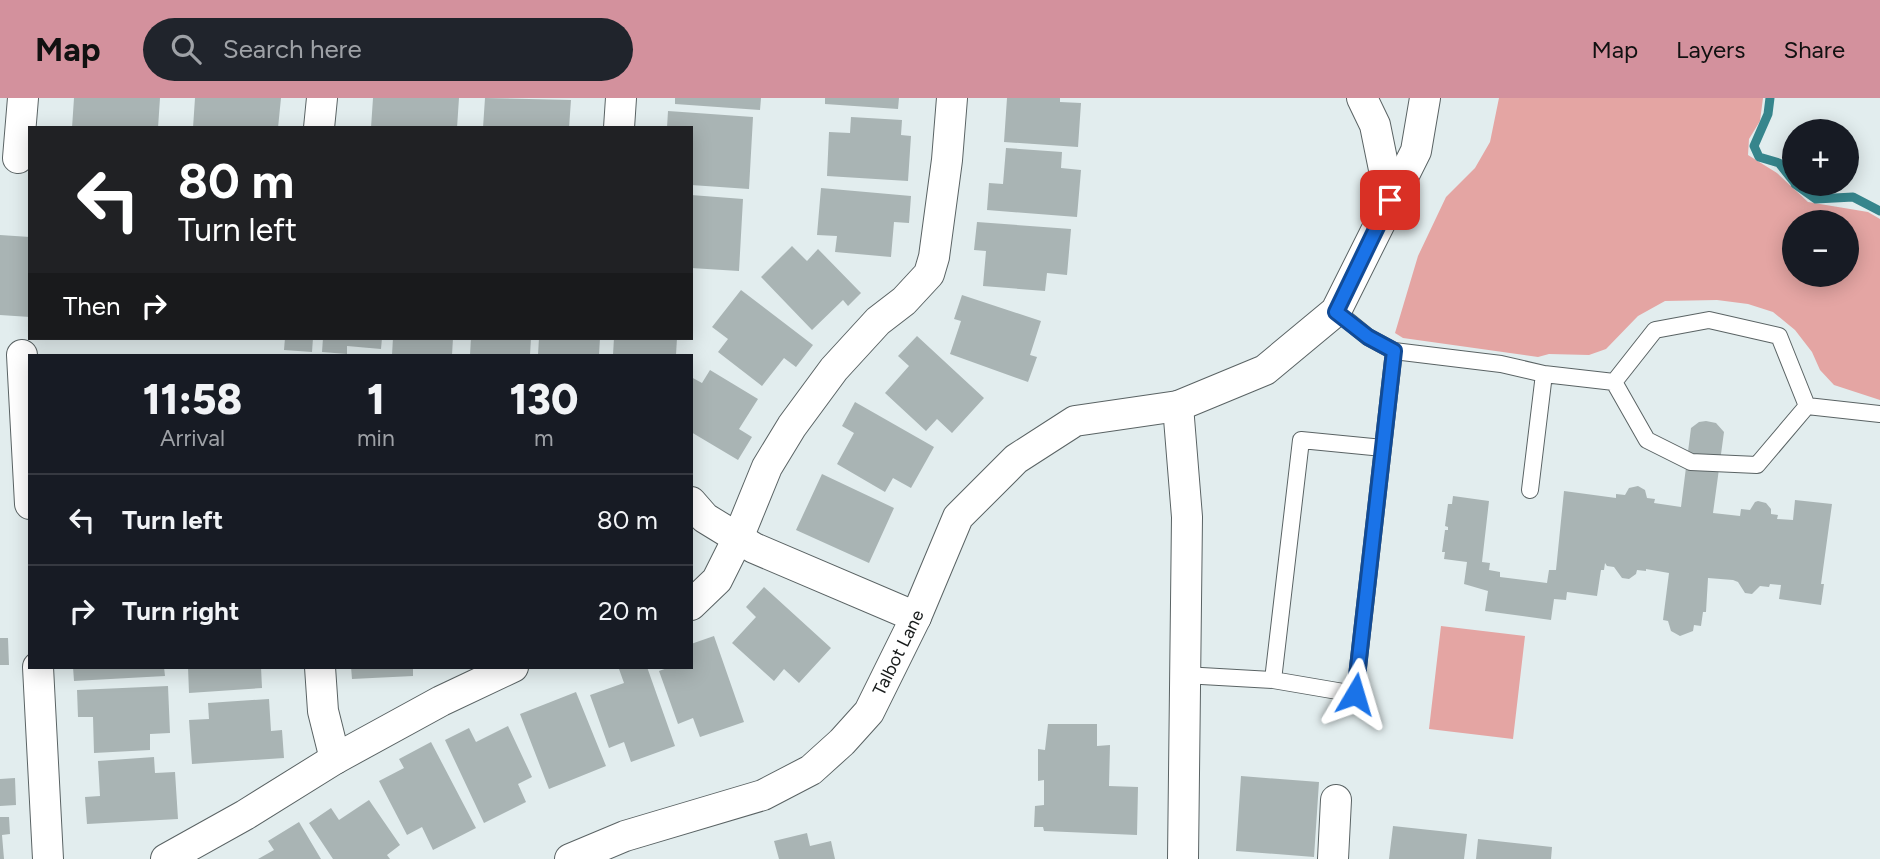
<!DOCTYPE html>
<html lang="en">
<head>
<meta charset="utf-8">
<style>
  body { margin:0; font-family:Figtree,sans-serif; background:#20242c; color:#f1f3f6; height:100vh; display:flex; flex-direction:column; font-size:26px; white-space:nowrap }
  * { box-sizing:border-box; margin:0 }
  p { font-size:23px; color:#9ea1a6 }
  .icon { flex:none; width:38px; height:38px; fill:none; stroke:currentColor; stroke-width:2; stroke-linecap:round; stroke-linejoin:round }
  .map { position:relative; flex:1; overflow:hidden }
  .details { position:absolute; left:28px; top:256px; width:665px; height:315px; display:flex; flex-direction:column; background:#171b24; border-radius:0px; box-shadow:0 4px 18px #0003 }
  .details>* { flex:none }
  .top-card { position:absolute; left:28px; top:28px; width:665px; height:214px; border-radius:0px; box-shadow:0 4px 18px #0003; background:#202124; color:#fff; overflow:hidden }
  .fabs { position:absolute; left:1782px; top:21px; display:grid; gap:14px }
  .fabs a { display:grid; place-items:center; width:77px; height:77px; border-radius:50%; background:#171b24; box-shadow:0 4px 18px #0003; font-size:35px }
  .pin { position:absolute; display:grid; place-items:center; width:60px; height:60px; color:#fff; margin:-30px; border-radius:14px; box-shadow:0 4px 10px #0006 }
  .me { position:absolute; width:77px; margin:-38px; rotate:7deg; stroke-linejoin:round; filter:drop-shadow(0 0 5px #0008) }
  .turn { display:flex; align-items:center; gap:24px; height:147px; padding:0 35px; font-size:32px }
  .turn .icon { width:91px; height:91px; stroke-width:2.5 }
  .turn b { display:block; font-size:49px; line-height:60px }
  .then { display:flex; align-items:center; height:66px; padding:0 35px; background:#0003; gap:14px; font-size:26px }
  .eta { display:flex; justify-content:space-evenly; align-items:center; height:119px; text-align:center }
  .eta b { font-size:42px; font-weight:800; line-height:49px }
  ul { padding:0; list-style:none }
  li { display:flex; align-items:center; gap:21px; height:91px; padding:0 35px; border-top:2px solid #363941 }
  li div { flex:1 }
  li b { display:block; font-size:26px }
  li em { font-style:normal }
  header { display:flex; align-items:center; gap:42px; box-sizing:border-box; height:98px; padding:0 35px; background:#d3919d; color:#111 }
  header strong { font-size:33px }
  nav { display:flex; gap:38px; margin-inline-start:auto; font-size:24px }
  .search { width:490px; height:63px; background:#20242c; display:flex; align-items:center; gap:18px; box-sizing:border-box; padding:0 24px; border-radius:38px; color:#9ea1a6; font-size:26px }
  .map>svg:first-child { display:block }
  .green { fill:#e4a5a3; fill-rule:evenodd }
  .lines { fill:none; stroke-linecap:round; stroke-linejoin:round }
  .stream { stroke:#36858c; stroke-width:9 }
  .building { fill:#a9b4b4 }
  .lane-casing { stroke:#5a6364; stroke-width:18 }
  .street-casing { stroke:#5a6364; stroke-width:32 }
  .lane { stroke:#fff; stroke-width:16 }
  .street { stroke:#fff; stroke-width:30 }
  .route-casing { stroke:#114b97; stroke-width:18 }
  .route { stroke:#1a73e8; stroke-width:12 }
  .labels { text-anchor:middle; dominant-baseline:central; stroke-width:5; stroke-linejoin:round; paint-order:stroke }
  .street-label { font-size:18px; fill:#171b1b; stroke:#effafb }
</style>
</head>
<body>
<header>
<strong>Map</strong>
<div class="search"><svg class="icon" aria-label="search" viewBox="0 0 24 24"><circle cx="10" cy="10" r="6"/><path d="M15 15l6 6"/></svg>Search here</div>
<nav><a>Map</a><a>Layers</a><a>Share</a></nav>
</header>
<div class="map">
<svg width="1880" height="761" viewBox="0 0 1880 761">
  <rect width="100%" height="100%" fill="#e2edee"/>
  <path class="green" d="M1499 0H1763L1760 23 1749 41 1748 57 1777 75 1808 104 1868 114 1880 121V302L1834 287 1820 272 1812 254 1795 232 1773 214 1748 206 1717 202 1665 203 1638 218 1606 251 1589 257 1549 256 1538 259 1403 240 1395 235 1418 158 1446 99 1475 70 1490 44ZM1794 124H1846V177H1794Z
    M1441 528 1525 538 1513 641 1429 631Z"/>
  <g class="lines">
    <path class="stream" d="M1770 0 1768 16 1754 48 1759 59 1779 65 1794 84
      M1795 86 1816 101 1853 99 1880 113"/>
  </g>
  <path class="building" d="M74 0H160L158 30H72Z
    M195 0H281L278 30H193Z
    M373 0H459L457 30H371Z
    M485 0 571 2 569 30H483Z
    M675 0H761L760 12 675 6Z
    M825 0H899L898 11 825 6Z
    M1007 0H1060V4L1081 5 1078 49 1004 44Z
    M668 13 753 19 749 91 691 87V30H667Z
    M851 19 902 22 901 37 911 38 908 83 827 78 829 34 850 35Z
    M1006 50 1062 54 1061 70 1081 72 1077 119 987 112 989 85 1003 86Z
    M821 90 911 98 909 125 894 124 891 159 835 154 837 138 817 137Z
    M691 97 743 101 739 173 691 170Z
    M977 124 1071 131 1067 177 1047 175 1045 193 983 188 986 153 974 152Z
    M0 137 30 139V219L0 217Z
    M792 148 807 163 818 151 861 195 848 208 843 202 812 232 761 179Z
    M741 192 813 247 796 269 784 260 762 288 718 254 728 241 712 229Z
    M962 197 1041 223 1030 257 1037 259 1028 284 950 256 961 223 954 221Z
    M917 238 984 300 952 335 937 321 926 333 885 295 909 268 898 258Z
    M285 240H313L312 254 284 252Z
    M323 240H382L381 251 347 248V256L322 254Z
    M393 240H453L452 257H392Z
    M471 240H531L530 257H470Z
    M539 240H600L599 257H538Z
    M614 240H677L676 257H613Z
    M710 272 758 301 739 331 752 339 738 362 691 334V279L702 285Z
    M855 304 934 349 911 390 893 380 885 394 837 366 854 335 842 328Z
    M1706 323 1716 325 1724 334 1713 415 1740 418 1741 411 1750 412 1755 404 1758 403 1766 405 1771 411V416L1778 417 1777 421 1793 422 1795 402 1832 406 1821 486H1824L1821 507 1779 501 1781 487 1770 486 1769 489 1760 488 1752 496 1745 495 1738 484 1733 482 1708 480 1706 514H1703L1701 528 1694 527 1693 533 1680 538 1671 533 1668 523 1663 522 1669 475 1646 471V473L1637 472 1636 476 1629 481 1622 480 1614 469 1607 468 1605 465 1604 472H1601L1597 498 1567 494 1566 502 1554 501 1551 522 1485 513 1488 493 1464 486 1467 464 1444 461 1445 454H1442L1445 432H1448V429L1445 428 1448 406H1452L1453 398 1489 403 1482 464 1490 465 1489 472 1500 474V479L1547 485 1549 472H1556L1564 393 1616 400V396L1625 397 1629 390 1638 388 1645 392 1647 400 1655 401 1654 405 1681 409 1691 330 1699 324Z
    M822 376 894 410 869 465 796 432Z
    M764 489 831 550 799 585 784 571 774 583 732 545 756 519 746 509Z
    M714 538 744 624 700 639 693 620 678 626 659 573 670 569H691L693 561 691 546Z
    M0 540H8L9 567H0Z
    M73 569H164L165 578 74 583Z
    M188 569H261L262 590 189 595Z
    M351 569H413V578L352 581Z
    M626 569H647L675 648 631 664 624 644 609 650 590 597 624 585 619 571Z
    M168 588 170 635 150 636V652L94 655 93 619H78L77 592Z
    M576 594 606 668 549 691 520 616Z
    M269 601 271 633 282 632 284 660 192 666 189 622 209 621 208 605Z
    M1048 626H1097V648L1110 647 1109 688 1138 689 1137 737 1044 733 1043 729H1034L1035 708 1044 707V682L1038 683V651L1045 652Z
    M508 628 532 679 518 686 526 704 484 725 445 642 469 630 476 644Z
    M431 644 476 730 433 752 422 729 407 737 379 683 404 670 399 661Z
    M154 659 155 675 175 674 178 721 87 726 85 699 100 698 98 663Z
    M1241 678 1319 684 1314 759 1236 753Z
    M15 680 16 707 0 708V681Z
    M369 702 400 747 387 757 390 761H333L309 725 331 710 339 722Z
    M0 719H9L10 736 2 737 4 761H0Z
    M299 724 321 761H258L274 752 268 743Z
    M1393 728 1467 736 1464 761H1389Z
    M807 735 810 748 831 743 835 761H779L774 743Z
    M1478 741 1552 749 1551 761H1476Z"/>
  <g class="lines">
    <defs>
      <path id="lane" d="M1336 213 1368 239 1394 253 1501 266 1544 276 1614 284 1647 342 1691 364 1757 367 1807 308 1880 316
        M1614 284 1655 232 1709 222 1779 238 1807 308
        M1383 350 1301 342 1273 582 1355 596 1394 253
        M1530 392 1544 276
        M1184 577 1273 582"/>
      <g id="street">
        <path d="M1362 0 1375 27 1390 101"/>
        <path d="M319 30 322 0"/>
        <path d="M619 30 621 0"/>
        <path d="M18 60 23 0"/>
        <path d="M22 257 30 406"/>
        <path d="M1178 308 1187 419 1183 761"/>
        <path d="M691 404 705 420 754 450 916 519"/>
        <path d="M691 507 717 482 738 440 767 369 792 328 834 271 878 223 904 203 929 176 934 159 947 62 952 0"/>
        <path d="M38 569 48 761"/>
        <path d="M320 569 323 613 335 661"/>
        <path d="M166 761 245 717 335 661 441 603 513 569"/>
        <path id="s1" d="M570 761 625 738 763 697 811 672 842 644 869 614 916 519 958 419 1016 361 1075 323 1178 308 1265 272 1336 213 1416 53 1425 0"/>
        <path d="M1333 761 1336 702"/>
      </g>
    </defs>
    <use href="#lane" class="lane-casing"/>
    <use href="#street" class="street-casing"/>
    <use href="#lane" class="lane"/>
    <use href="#street" class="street"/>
  </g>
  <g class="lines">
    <defs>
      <path id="route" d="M1355 596 1394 253 1368 239 1336 214 1390 102"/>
    </defs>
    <use href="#route" class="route-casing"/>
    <use href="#route" class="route"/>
  </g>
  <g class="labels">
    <g class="street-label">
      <text stroke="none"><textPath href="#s1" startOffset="406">Talbot Lane</textPath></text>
    </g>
  </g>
</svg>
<div class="fabs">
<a>+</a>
<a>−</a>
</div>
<div class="pin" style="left:1390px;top:102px;background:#d93025"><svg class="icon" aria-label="arrive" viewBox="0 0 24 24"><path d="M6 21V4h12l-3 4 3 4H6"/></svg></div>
<svg class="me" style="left:1355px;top:596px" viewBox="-20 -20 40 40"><path d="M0-17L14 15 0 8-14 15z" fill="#1a73e8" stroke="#fff" stroke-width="4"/></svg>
<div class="top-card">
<div class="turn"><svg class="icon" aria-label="left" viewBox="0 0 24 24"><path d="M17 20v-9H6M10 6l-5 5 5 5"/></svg><div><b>80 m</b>Turn left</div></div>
<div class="then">Then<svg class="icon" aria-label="right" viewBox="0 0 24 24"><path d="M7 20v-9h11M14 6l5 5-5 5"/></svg></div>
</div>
<section class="details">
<div class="eta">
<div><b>11:58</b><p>Arrival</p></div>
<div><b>1</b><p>min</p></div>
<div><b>130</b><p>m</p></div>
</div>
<ul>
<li><svg class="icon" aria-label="left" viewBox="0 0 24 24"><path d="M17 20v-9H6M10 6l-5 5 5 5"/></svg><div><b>Turn left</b></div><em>80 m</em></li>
<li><svg class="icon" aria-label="right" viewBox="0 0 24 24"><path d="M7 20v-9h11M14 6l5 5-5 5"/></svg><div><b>Turn right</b></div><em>20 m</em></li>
</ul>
</section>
</div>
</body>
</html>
